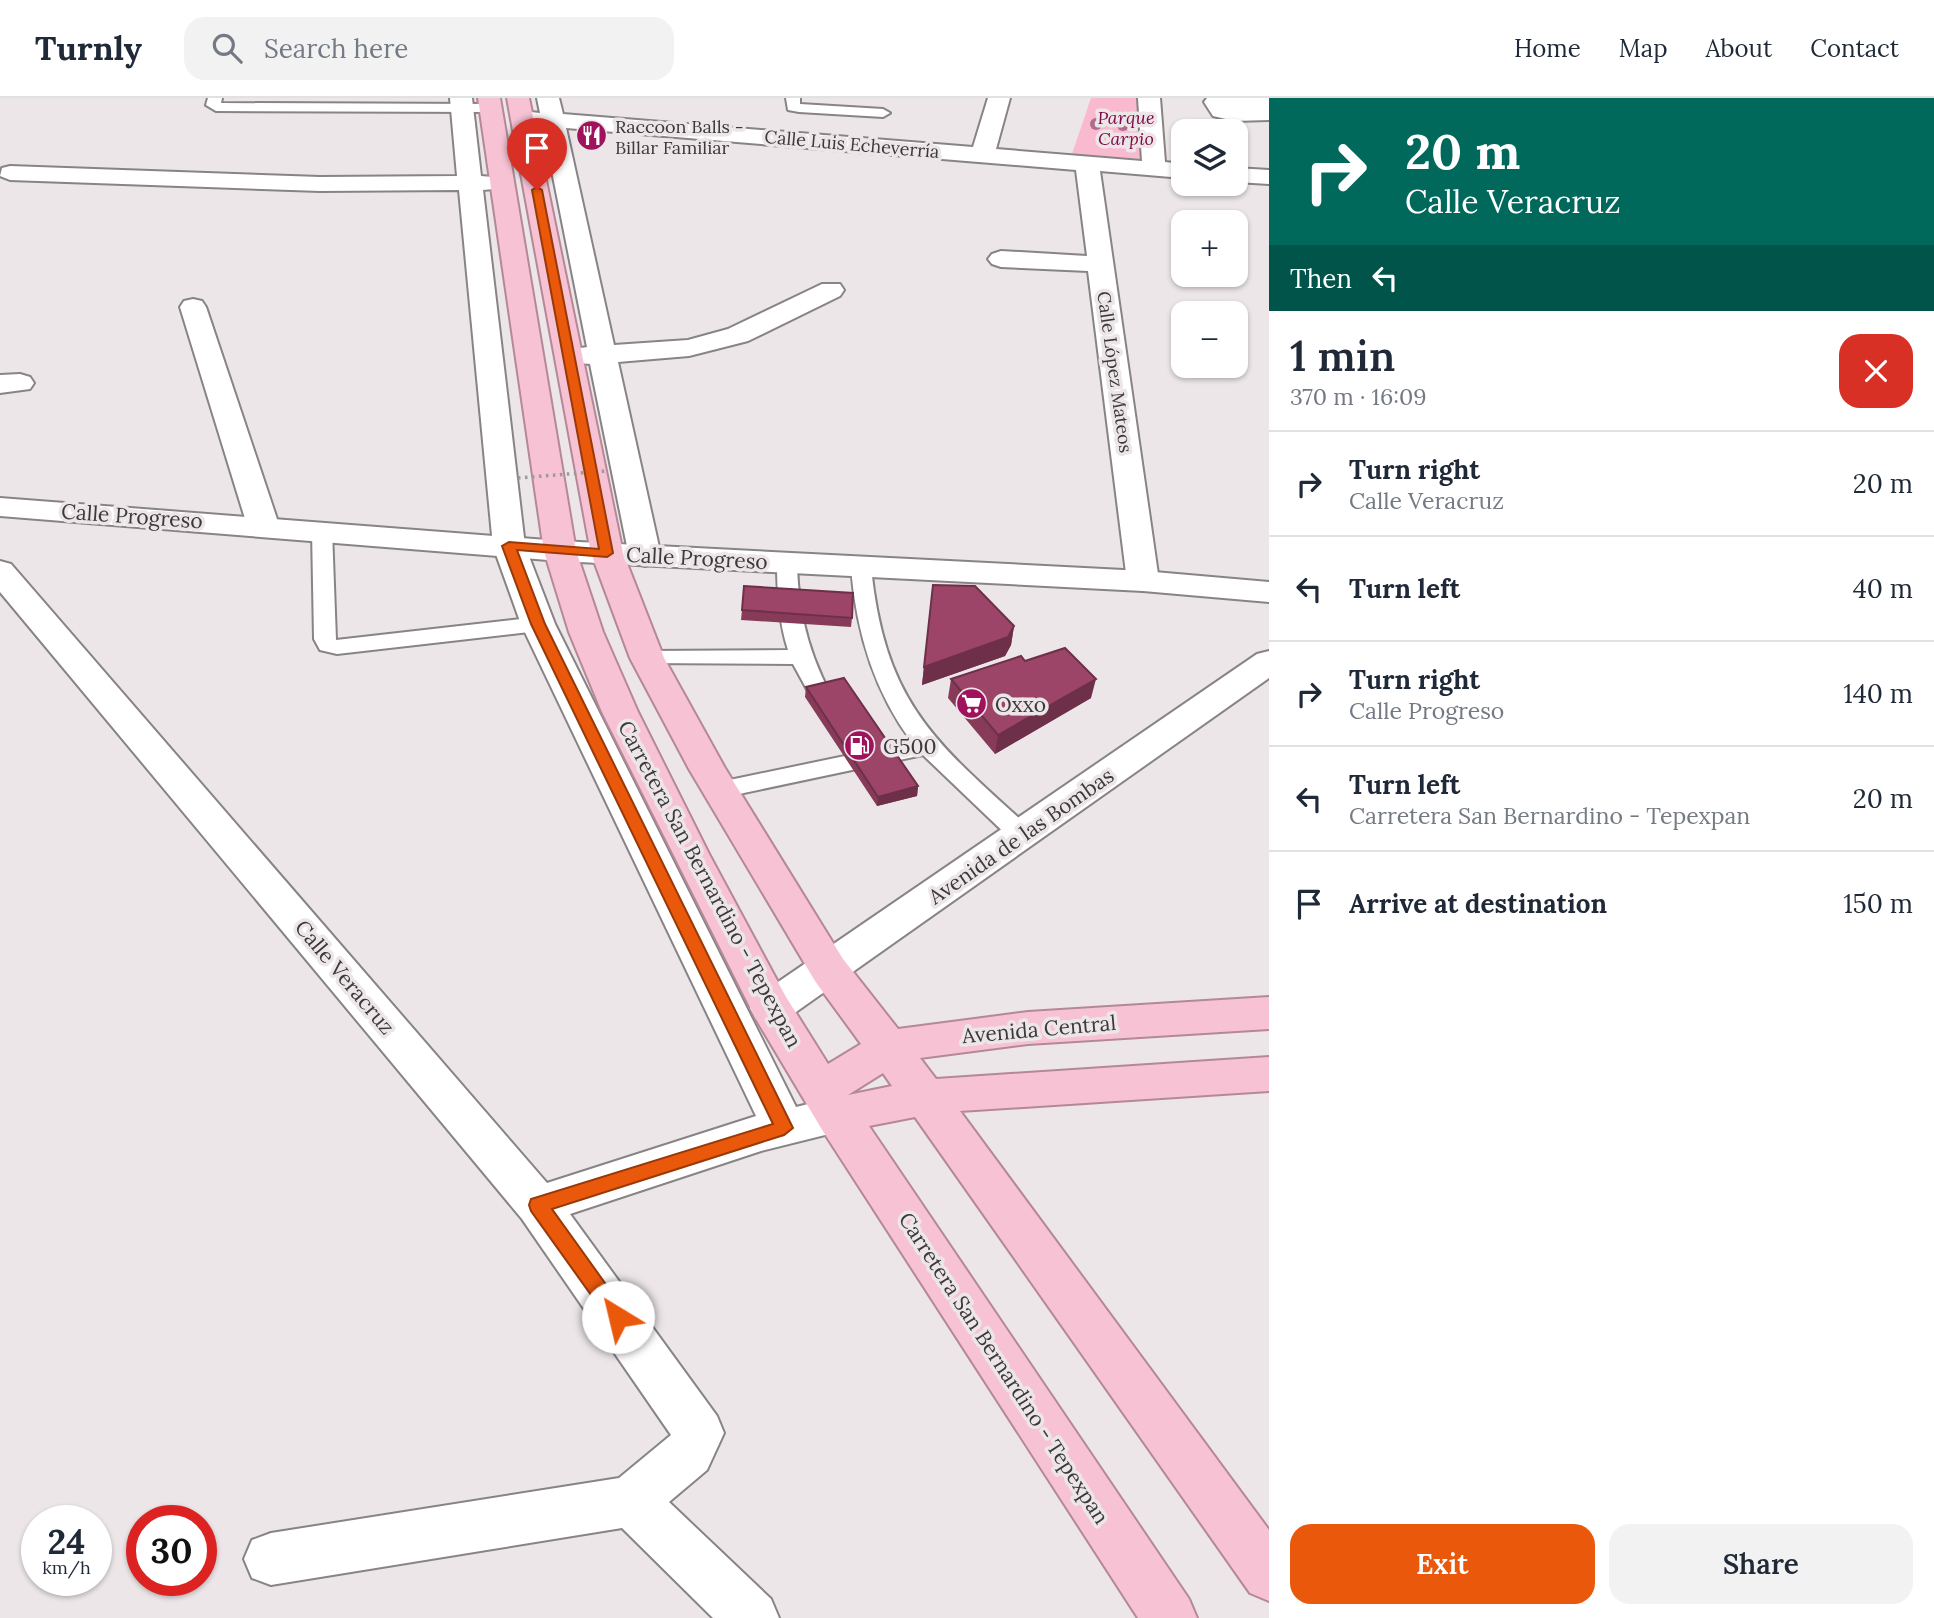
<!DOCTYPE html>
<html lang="en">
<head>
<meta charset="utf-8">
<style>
  body { margin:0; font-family:Lora,serif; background:#f2f2f3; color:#1f2937; height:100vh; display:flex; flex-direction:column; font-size:26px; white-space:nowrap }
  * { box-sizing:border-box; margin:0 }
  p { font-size:23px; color:#747a83 }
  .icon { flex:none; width:38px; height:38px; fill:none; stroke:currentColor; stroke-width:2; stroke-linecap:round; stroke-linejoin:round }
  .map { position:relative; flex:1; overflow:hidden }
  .drawer { display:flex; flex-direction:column; background:#fff; width:665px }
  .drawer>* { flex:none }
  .banner { background:#00695c; color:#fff; overflow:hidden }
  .fabs { position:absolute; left:1171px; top:21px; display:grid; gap:14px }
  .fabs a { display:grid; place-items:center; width:77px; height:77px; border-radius:14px; background:#fff; box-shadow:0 2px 5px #0004; font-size:35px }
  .speed { position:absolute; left:21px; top:1407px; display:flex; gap:14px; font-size:35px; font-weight:700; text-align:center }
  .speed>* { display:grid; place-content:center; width:91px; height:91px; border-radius:50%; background:#fff; box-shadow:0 2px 5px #0004; line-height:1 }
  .speed small { font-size:18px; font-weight:400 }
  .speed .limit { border:10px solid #d22; background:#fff; color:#111 }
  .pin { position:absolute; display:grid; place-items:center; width:60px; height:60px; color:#fff; margin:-72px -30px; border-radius:50% 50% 50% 0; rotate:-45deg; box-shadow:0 0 7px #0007 }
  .pin .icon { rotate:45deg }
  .me { position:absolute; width:77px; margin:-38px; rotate:324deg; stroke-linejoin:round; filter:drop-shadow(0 0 5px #0008) }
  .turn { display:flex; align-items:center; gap:24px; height:147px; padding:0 21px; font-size:32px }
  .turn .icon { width:91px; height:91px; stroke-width:2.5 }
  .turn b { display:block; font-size:49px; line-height:60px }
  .then { display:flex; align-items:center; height:66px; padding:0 21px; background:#0003; gap:14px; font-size:26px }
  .round { display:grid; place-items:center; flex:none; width:74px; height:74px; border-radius:21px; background:#f2f2f3 }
  .head { display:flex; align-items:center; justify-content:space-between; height:119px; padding:0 21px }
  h1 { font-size:42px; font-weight:600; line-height:52px }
  .cta { display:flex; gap:14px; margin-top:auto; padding:14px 21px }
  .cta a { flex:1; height:80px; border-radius:21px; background:#ea580c; color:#fff; font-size:28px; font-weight:600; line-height:80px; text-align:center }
  .cta a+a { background:#f2f2f3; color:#1f2937 }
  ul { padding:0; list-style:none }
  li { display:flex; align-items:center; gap:21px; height:105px; padding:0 21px; border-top:2px solid #e0e1e3 }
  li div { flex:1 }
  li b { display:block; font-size:26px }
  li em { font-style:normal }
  header { display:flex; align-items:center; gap:42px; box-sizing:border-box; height:98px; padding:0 35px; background:#fff; border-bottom:2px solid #e0e1e3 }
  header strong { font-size:33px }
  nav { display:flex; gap:38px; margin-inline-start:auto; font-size:24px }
  .search { width:490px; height:63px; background:#f2f2f3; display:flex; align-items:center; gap:18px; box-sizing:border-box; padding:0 24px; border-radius:21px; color:#747a83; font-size:26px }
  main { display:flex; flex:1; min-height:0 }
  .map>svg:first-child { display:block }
  .green { fill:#f9b9ce }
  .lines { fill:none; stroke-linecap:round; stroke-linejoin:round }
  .service-casing { stroke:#888384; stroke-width:4 }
  .minor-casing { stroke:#888384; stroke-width:4 }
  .tertiary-casing { stroke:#888384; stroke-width:4 }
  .secondary-casing { stroke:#888384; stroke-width:4 }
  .trunk-casing { stroke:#b48897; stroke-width:4 }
  .service { fill:#fff; fill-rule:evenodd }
  .minor { fill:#fff; fill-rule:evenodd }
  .tertiary { fill:#fff; fill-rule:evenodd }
  .secondary { fill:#fff; fill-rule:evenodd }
  .trunk { fill:#f7c2d4; fill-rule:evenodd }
  .path-bridge { stroke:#9d999a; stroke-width:3.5; stroke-dasharray:2.5 4.5; stroke-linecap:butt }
  .tree { fill:#b06c8f }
  .wall { fill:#873b59 }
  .shaded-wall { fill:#6e3049 }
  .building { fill:#9d4568; stroke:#6e3049; stroke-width:2 }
  .route { fill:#ea580c; stroke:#983908; stroke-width:2 }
  .labels { text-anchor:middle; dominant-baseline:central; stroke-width:7; stroke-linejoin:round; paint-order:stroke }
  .far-park-label { font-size:18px; font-style:italic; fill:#7f0846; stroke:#ece6e8 }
  .far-poi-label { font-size:18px; fill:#3b3939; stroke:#ece6e8; text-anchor:start }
  .far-street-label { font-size:18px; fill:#3b3939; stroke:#ece6e8 }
  .street-label { font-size:21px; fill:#3b3939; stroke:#ece6e8 }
  .poi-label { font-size:21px; fill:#3b3939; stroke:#ece6e8; text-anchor:start }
</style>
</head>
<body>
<header>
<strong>Turnly</strong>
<div class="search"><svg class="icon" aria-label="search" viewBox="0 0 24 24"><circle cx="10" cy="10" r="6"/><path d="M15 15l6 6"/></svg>Search here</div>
<nav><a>Home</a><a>Map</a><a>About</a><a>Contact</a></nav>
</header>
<main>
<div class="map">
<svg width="1269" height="1520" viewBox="0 0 1269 1520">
  <rect width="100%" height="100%" fill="#ece6e8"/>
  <path class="green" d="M1091 0H1153L1160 62 1072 56Z"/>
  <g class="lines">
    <defs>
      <path id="service" d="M208 0H222L221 5 490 6 497 10 490 14 216 13 206 7Z
        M786 0H800V6L883 11 890 15 883 19 799 14 788 12Z
        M322 426 332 432 336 542 538 519 549 526 538 533 337 556 320 552 314 541 312 432Z
        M787 459 797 465C798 520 812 567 841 614L838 619H822L793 566 639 565 636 560 639 555 647 553 788 552C779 524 777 495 777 465Z
        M861 463 871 469C885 606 935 644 1031 731L1034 737 1031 743 1022 745 1013 743 923 657 720 700 712 698 708 692 712 686 720 684 912 644C873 592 856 532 851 469Z"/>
      <path id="minor" d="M450 0H472L481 78 504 80 507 85 504 90 483 92 525 448 555 526 796 1009 837 999 853 1004 859 1017 853 1030 761 1053 570 1116 717 1318 724 1335 707 1372 669 1404 771 1501 779 1520H713L622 1430 271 1487 252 1480 244 1461 252 1442 271 1435 619 1380 671 1337 522 1121 0 494V463L11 466 547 1085 756 1018 521 526 493 448 459 92 320 93 10 82 0 78 2 70 10 68 320 79 457 78Z
        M537 0H559L563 16 973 49 988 0H1010L996 51 1142 63 1138 0H1160L1165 64 1183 66V80L1100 73 1159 483 1155 490 1143 493 1131 490 1127 483 1088 173 1001 169 992 166 988 161 992 156 1001 153 1087 158 1076 72 566 30 614 247 688 242 728 231 822 186H840L844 192 840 198 748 243 689 258 618 264 661 458 656 465 645 468 634 465 629 458 590 266 569 264 565 258 569 252 587 249 543 28 514 25 511 20 522 13 540 15Z
        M1207 0H1269V22L1234 23 1213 18 1204 4Z
        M1236 70 1269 72V86L1236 84Z
        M193 201 202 203 206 209 279 427 274 434 263 436 252 434 247 427 180 209 184 203Z
        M20 276 30 279 34 285 30 291 0 295V277Z"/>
      <path id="tertiary" d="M0 400 560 443 1143 473 1269 484V504L1143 493 560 463 0 418Z"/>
      <path id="secondary" d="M1269 553V580L786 921 771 926 756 921 750 910 756 899 1257 556Z"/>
      <path id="trunk" d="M478 0H500L576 453 603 534 638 614 709 756 786 899 828 966 861 946 815 883 689 671 630 560 591 455 507 0H529L623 455 664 560 725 670 843 861 898 931 1028 914 1269 899V931L1028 946 920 960 936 981 1269 959V993L960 1013 1269 1432V1503L1250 1495 915 1019 869 1028 1189 1501 1197 1520H1138L821 1030 756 921 602 614 569 534 544 453ZM883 975 892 988 848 997Z"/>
    </defs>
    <use href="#service" class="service-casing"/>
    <use href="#minor" class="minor-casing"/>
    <use href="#tertiary" class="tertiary-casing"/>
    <use href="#secondary" class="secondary-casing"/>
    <use href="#trunk" class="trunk-casing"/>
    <use href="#service" class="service"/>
    <use href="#minor" class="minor"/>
    <use href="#tertiary" class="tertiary"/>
    <use href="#secondary" class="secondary"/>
    <use href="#trunk" class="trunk"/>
    <path class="path-bridge" d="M518 380 606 373"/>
  </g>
  <g class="tree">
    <circle cx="1096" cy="26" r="6"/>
    <circle cx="1123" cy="27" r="6"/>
  </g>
  <path class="wall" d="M933 487 1014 528 1011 547 1005 558 922 587Z
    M742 512 852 520 851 529 741 522Z
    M1025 563 1091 600 995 656 948 600 951 581Z
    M806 589 918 688 917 698 877 708 805 599Z"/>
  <path class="shaded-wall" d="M1014 528 1011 547 1005 558 922 587 924 569Z
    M1096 581 1091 600 995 656 998 637Z
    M918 688 917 698 877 708 878 699Z"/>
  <path class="building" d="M933 487 975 488 1014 528 1008 539 924 569Z
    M744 488 853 495 852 520 742 512Z
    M1065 550 1096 581 998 637 951 581 1021 558 1025 563Z
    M844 580 918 688 878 699 806 589Z"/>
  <path class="route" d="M537 89 542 92 613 455 607 459 517 452 545 526 793 1030 784 1037 552 1111 625 1213 628 1219 625 1225 618 1228 611 1225 531 1113 529 1107 531 1101 773 1026 531 526 502 448 509 444 599 451 532 92Z"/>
  <defs>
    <symbol id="restaurant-disc" viewBox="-11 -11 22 22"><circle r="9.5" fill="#a0125b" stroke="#ece6e8"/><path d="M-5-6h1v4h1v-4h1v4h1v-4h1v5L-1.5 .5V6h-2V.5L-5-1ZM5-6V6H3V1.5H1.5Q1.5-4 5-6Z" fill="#fff"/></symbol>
    <symbol id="supermarket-disc" viewBox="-11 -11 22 22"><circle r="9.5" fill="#a0125b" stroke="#ece6e8"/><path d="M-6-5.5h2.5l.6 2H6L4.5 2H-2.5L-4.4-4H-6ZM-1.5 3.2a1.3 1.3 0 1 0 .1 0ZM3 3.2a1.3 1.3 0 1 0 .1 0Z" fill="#fff"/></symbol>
    <symbol id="fuel-disc" viewBox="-11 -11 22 22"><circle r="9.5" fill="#a0125b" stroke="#ece6e8"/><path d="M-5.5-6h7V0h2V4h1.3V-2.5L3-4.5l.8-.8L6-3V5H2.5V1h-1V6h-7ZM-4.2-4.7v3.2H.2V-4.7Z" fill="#fff"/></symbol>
  </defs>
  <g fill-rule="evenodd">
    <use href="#restaurant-disc" x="574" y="20" width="35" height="35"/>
    <use href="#supermarket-disc" x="954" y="588" width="35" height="35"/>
    <use href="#fuel-disc" x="842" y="630" width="35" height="35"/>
  </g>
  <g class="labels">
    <g class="far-park-label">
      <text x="1126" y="19">Parque<tspan x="1126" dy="21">Carpio</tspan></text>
    </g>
    <g class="far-poi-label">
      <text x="615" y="28">Raccoon Balls -<tspan x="615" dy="21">Billar Familiar</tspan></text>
    </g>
    <g class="far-street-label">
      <text transform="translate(852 46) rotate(5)">Calle Luis Echeverría</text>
      <text transform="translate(1115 274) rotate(82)">Calle López Mateos</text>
    </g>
    <g class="street-label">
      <text transform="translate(132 418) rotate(4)">Calle Progreso</text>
      <text transform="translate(697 460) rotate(3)">Calle Progreso</text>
      <text transform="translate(1021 738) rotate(-35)">Avenida de las Bombas</text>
      <text transform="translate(710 786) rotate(62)">Carretera San Bernardino - Tepexpan</text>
      <text transform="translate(345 879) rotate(50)">Calle Veracruz</text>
      <text transform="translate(1039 931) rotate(-5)">Avenida Central</text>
      <text transform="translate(1004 1270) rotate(57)">Carretera San Bernardino - Tepexpan</text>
    </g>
    <g class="poi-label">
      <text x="995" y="606">Oxxo</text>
      <text x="883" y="648">G500</text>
    </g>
  </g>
</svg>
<div class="fabs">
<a><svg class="icon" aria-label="layers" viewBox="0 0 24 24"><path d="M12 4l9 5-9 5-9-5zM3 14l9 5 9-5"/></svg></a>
<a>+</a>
<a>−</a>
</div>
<div class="speed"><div>24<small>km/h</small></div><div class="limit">30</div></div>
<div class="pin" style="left:537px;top:92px;background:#d93025"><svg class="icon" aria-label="arrive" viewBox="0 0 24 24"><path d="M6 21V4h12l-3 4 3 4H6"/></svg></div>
<svg class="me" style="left:618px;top:1219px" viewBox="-20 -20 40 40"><circle r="19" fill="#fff"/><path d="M0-13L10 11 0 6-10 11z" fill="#ea580c"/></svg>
</div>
<section class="drawer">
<div class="banner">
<div class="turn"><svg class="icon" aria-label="right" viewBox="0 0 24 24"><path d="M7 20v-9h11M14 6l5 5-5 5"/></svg><div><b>20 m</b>Calle Veracruz</div></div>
<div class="then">Then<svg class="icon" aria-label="left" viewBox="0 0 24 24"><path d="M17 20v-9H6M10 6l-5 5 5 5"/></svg></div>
</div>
<div class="head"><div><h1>1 min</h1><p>370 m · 16:09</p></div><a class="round" style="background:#d93025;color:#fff"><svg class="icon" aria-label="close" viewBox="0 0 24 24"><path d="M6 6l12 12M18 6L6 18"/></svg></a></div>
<ul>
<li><svg class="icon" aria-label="right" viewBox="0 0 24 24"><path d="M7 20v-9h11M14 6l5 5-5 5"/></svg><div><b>Turn right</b><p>Calle Veracruz</p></div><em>20 m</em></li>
<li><svg class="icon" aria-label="left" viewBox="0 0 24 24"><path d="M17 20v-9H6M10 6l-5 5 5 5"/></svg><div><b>Turn left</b></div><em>40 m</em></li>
<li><svg class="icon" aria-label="right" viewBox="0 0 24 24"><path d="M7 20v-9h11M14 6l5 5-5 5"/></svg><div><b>Turn right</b><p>Calle Progreso</p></div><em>140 m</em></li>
<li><svg class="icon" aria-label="left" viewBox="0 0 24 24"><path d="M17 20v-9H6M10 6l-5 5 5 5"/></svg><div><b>Turn left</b><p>Carretera San Bernardino - Tepexpan</p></div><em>20 m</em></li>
<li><svg class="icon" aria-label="arrive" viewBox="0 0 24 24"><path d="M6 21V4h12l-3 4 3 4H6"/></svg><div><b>Arrive at destination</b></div><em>150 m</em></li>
</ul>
<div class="cta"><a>Exit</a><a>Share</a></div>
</section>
</main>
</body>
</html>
